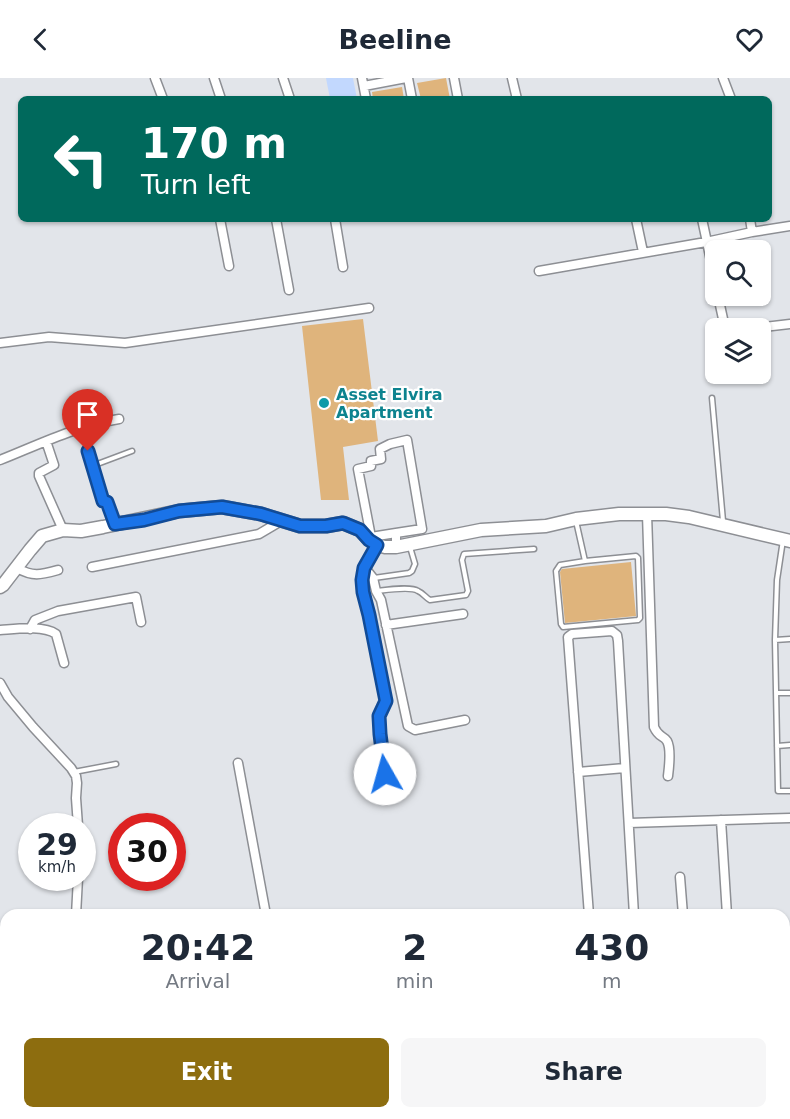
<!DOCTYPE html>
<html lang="en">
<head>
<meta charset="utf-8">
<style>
  body { margin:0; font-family:"DejaVu Sans",sans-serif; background:#f6f6f7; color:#1f2937; height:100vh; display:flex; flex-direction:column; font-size:22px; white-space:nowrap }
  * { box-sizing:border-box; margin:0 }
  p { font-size:20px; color:#747a83 }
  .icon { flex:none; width:33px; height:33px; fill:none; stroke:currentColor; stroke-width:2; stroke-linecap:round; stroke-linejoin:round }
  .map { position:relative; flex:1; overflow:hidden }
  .details { position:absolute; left:0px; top:831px; width:790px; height:210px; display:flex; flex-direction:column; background:#fff; border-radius:18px 18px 0 0; box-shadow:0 2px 4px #0004 }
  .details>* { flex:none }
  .guide { position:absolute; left:18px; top:18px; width:754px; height:126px; border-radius:9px; box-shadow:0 2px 4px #0004; background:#00695c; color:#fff; overflow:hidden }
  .tools { position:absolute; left:705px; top:162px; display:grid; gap:12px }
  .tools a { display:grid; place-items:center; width:66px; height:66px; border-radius:9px; background:#fff; box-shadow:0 2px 4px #0004; font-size:30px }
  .speed { position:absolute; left:18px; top:735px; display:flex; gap:12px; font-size:30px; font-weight:700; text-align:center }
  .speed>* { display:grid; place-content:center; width:78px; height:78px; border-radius:50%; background:#fff; box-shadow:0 2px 4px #0004; line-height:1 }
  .speed small { font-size:15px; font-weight:400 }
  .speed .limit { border:9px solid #d22; background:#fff; color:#111 }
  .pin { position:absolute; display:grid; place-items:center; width:51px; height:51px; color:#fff; margin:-62px -26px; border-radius:50% 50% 50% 0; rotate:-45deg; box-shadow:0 0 6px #0007 }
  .pin .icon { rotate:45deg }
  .me { position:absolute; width:66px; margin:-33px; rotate:353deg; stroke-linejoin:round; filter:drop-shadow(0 0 4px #0008) }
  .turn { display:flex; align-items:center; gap:21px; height:126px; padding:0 24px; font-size:27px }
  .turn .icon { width:78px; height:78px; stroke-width:2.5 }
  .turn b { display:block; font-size:42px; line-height:51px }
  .eta { display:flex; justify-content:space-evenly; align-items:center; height:102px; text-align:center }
  .eta b { font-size:36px; font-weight:800; line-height:42px }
  .cta { display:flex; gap:12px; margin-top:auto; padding:12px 24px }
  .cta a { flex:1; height:69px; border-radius:9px; background:#8d6d0f; color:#fff; font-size:24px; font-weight:800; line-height:69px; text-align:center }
  .cta a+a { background:#f6f6f7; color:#1f2937 }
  header { display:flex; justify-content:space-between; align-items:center; height:78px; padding:0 24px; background:#fff; font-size:27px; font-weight:800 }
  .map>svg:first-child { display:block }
  .green { fill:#c2d8fe }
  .building { fill:#dfb47c }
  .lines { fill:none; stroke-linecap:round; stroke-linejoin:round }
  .lane-casing { stroke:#8d8f94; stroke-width:7 }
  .street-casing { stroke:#8d8f94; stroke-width:11 }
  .secondary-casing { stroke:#8d8f94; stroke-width:15 }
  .lane { stroke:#fff; stroke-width:4 }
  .street { stroke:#fff; stroke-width:8 }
  .secondary { stroke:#fff; stroke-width:12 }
  .route-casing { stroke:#114b97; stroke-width:15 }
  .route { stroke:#1a73e8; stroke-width:10 }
  .culture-dot { fill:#0f9aa8; stroke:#fff; stroke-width:2 }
  .labels { text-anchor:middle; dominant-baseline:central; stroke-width:4.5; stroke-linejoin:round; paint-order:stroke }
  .culture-label { font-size:16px; font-weight:bold; fill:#0d838f; stroke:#fff; text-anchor:start }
</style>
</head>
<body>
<header><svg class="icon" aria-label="back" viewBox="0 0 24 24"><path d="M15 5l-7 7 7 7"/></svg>Beeline<svg class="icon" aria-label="heart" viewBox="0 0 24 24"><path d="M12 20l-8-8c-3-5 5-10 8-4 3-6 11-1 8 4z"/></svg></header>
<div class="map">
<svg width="790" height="1041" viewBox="0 0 790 1041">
  <rect width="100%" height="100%" fill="#e2e5ea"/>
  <path class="green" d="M326 0H353L357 21H330Z"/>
  <path class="building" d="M446 0 450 21H421L417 5Z
    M402 9 404 21H373L372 14Z
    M363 241 378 363 343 369 349 422H321L302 248Z
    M631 484 636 538 565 545 560 494 562 491Z"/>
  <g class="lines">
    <defs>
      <path id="lane" d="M712 320 723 443
        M88 373 103 423 107 424 115 445
        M92 388 132 373
        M576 443 585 483
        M783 462 777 502 775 562 778 713H790
        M636 478 638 480 640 540 638 542 563 549 561 546 556 493 560 487 585 483Z
        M374 500 409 495 412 493 415 486 410 469
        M377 513C386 512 411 508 418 513 423 515 425 519 430 522L466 517 468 513 462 482 464 476 534 471
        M775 562 790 561
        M776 615H790
        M777 668 790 667
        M74 694 116 686"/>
      <path id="street" d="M155 0 163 21
        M214 0 221 21
        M283 0 290 21
        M362 0 366 21
        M408 0 412 21
        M454 0 458 21
        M512 0 517 21
        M723 0 731 21
        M364 8 406 0
        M220 141 229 188
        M276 141 289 212
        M335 141 343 189
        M636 141 643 174
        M702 141 716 206
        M750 141 752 154
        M539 193 706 164 752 154 790 148
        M718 218 725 250
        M756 250 790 246
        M0 265 49 259 125 265 369 230
        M46 363 54 387 39 395V398L63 452
        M0 382C38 367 78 347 119 341
        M647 436 654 649C659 660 663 657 667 663 671 670 669 690 668 698
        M396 455 371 459 358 391 371 388V383L381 381 380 371 390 366 407 362 422 451 396 455V469
        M377 467 365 490 362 502 363 515 369 537 386 623 379 638 380 656 387 716
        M92 489 259 456 281 443
        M17 490C33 499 40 497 58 492
        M365 490 373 500 376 513 381 522 408 648 415 652 465 642
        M386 547 463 536
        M30 551 35 542 58 533 136 519 141 544
        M0 552C15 551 43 547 56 556L64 585
        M0 605 8 619 33 649 71 690 76 698 77 705 76 720 78 748
        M238 685 266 837
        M578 694 625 690
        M721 742 727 837
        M629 745 790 740
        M680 799 683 837
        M76 837 78 800
        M589 837 568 559 572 556 612 553 617 557 618 563 634 837
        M784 881H790
        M784 921H790
        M784 986H790
        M80 1035V1041
        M300 1035V1041
        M362 1035V1041
        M428 1035V1041
        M484 1035 485 1041
        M551 1035V1041
        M614 1035 615 1041
        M657 1035V1041
        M703 1035V1041
        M753 1035V1041"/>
      <path id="secondary" d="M0 509 3 507 30 472 42 458 63 452 81 453 103 449 179 433 222 429 261 436 300 448H326L343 445 360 452 369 462 377 467 385 469H396L481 452 546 448 576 441 619 436H666L689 439 790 463"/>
    </defs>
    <use href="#lane" class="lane-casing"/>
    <use href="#street" class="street-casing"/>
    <use href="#secondary" class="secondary-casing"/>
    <use href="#lane" class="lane"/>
    <use href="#street" class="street"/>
    <use href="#secondary" class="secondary"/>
  </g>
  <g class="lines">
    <defs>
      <path id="route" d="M88 373 103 423 107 424 115 446 144 442 179 433 222 429 261 436 300 448H326L343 445 360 452 369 462 377 467 364 490 362 502 363 514 369 537 386 623 379 638 380 656 385 696"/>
    </defs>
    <use href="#route" class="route-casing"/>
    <use href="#route" class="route"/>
  </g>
  <circle class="culture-dot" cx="324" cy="325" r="6"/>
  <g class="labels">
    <g class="culture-label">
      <text x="336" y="316">Asset Elvira<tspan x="336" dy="18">Apartment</tspan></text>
    </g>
  </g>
</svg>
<div class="tools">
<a><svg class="icon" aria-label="search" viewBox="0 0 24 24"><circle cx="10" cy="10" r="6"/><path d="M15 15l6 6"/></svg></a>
<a><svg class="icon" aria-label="layers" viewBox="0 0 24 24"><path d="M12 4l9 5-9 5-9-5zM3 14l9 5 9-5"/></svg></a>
</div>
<div class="speed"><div>29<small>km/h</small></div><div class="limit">30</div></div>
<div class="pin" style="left:88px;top:373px;background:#d93025"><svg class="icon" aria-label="arrive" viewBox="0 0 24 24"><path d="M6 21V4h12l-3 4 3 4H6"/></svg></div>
<svg class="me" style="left:385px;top:696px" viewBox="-20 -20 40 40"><circle r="19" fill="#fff"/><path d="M0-13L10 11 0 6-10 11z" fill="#1a73e8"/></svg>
<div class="guide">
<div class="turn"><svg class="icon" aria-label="left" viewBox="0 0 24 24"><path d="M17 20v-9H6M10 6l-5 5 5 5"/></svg><div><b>170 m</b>Turn left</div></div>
</div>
<section class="details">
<div class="eta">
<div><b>20:42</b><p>Arrival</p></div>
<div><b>2</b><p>min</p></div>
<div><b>430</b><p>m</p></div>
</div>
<div class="cta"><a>Exit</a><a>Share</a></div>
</section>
</div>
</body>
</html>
